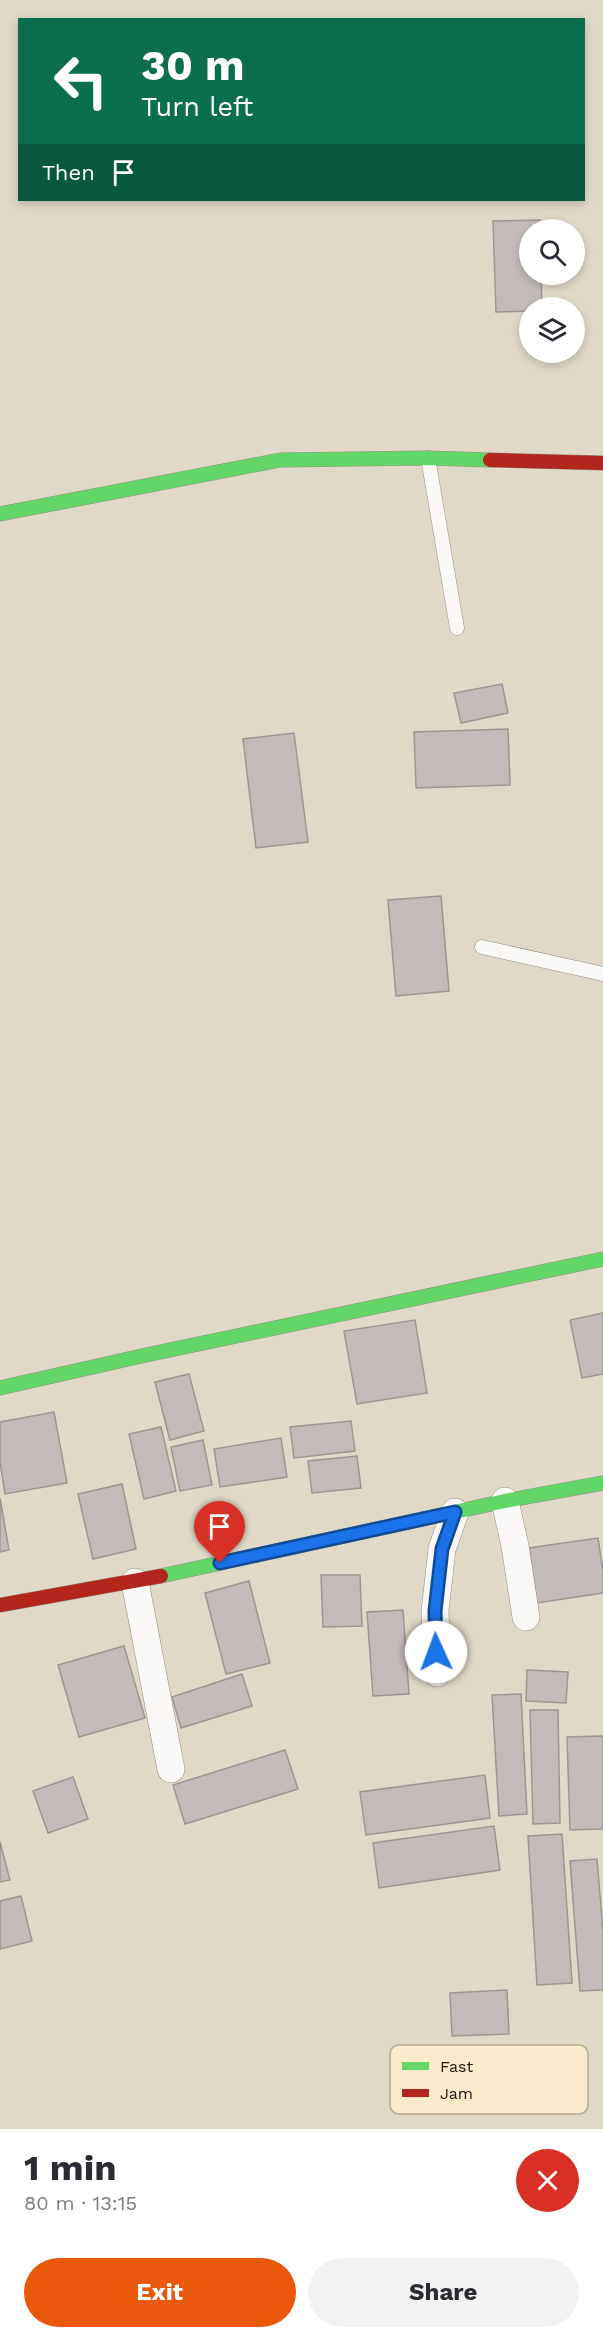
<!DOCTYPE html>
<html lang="en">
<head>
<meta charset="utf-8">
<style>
  body { margin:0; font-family:"Work Sans",sans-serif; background:#f2f2f3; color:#2b2b33; height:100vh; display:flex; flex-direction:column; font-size:22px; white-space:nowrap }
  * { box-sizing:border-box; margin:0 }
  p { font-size:20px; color:#7c7c81 }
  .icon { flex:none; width:33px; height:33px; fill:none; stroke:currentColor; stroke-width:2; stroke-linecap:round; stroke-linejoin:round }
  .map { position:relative; height:2129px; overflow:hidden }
  .drawer { display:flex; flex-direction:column; background:#fff; flex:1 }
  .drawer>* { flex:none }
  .guide { position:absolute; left:18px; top:18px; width:567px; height:183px; border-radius:0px; box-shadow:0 3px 9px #0003; background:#0b6e4f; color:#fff; overflow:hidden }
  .controls { position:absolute; left:519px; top:219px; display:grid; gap:12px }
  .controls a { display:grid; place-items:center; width:66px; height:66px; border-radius:50%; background:#fff; box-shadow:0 3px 9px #0003; font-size:30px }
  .pin { position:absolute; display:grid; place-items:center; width:51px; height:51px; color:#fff; margin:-62px -26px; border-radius:50% 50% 50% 0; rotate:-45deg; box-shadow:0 0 6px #0007 }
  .pin .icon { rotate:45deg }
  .me { position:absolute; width:66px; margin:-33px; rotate:358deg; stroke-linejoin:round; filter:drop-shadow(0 0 4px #0008) }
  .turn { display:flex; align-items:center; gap:21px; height:126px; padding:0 24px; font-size:27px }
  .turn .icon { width:78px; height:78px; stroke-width:2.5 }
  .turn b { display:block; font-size:42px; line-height:51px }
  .then { display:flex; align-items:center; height:57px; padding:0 24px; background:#0003; gap:12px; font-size:22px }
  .round { display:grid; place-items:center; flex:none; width:63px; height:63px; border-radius:32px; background:#f2f2f3 }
  .overview { display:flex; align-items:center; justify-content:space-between; height:102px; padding:0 24px }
  h1 { font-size:36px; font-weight:700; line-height:45px }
  .action { display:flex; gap:12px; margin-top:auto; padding:12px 24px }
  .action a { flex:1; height:69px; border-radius:36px; background:#ea580c; color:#fff; font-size:24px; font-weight:700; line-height:69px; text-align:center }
  .action a+a { background:#f2f2f3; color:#2b2b33 }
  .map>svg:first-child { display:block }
  .building { fill:#c3bbb9; stroke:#9c9592; stroke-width:1.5 }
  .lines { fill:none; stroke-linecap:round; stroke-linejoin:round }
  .lane-casing { stroke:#958f83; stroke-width:15 }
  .street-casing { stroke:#958f83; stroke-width:28 }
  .fast-casing { stroke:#958f83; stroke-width:15 }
  .jam-casing { stroke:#958f83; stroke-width:15 }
  .lane { stroke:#faf9f7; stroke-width:14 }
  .street { stroke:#faf9f7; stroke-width:27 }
  .fast { stroke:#63d668; stroke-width:14 }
  .jam { stroke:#b3261e; stroke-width:14 }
  .route-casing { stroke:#114b97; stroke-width:15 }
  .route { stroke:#1a73e8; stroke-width:10 }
  .key { fill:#f8eaca; stroke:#b5aa90; stroke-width:1.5 }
  .key-label { font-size:16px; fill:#1a150a }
</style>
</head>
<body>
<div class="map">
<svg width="603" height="2129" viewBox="0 0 603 2129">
  <rect width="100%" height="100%" fill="#e0d9c8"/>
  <path class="building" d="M540 220V230H530V274H541L542 308H530V311L496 312 493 221Z
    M502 684 508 713 461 723 454 693Z
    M508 729 510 785 416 788 414 732Z
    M294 733 308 842 256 848 243 739Z
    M441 896 449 991 396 996 388 900Z
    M603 1313V1374L582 1378 570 1320Z
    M415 1320 427 1393 357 1404 344 1331Z
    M189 1374 204 1431 170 1440 155 1382Z
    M54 1412 67 1483 5 1494 0 1462V1422Z
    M351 1421 355 1451 294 1458 290 1427Z
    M161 1427 176 1491 144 1499 129 1434Z
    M281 1438 287 1477 220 1487 214 1449Z
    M203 1440 212 1485 180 1491 171 1447Z
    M357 1456 361 1488 312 1493 308 1461Z
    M122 1484 136 1549 93 1559 78 1494Z
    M0 1498 9 1550 0 1552Z
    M598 1538 603 1571V1593L537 1603 529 1548Z
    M321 1575H360L362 1626 323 1627Z
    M249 1581 270 1663 226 1674 205 1593Z
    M403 1610 409 1694 373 1696 367 1612Z
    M124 1646 145 1718 79 1737 58 1665Z
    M527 1670 568 1672 566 1703 526 1701Z
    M242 1674 252 1706 181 1728 172 1697Z
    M521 1694 527 1814 499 1816 492 1695Z
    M530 1710H558L560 1823 533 1824Z
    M603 1736V1829L570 1830 567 1737Z
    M285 1750 298 1789 185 1824 173 1785Z
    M485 1775 490 1818 366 1835 360 1792Z
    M73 1777 88 1819 48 1833 33 1791Z
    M494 1826 500 1870 379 1888 373 1843Z
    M562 1834 572 1983 537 1985 528 1836Z
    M0 1842 10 1880 0 1882Z
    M597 1859 603 1931V1990L580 1991 570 1861Z
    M21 1896 32 1941 0 1949V1901Z
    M507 1990 509 2034 452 2036 450 1993Z"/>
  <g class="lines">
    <defs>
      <path id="lane" d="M428 458 457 628
        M482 947 603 974"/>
      <path id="street" d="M505 1501 515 1546 526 1617
        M135 1582 171 1769
        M437 1673 435 1611 442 1549 455 1512"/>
      <path id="fast" d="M0 514 280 460 428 458 490 460
        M0 1388 146 1355 603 1259
        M161 1576 505 1501 603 1483"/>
      <path id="jam" d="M490 460 603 463
        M0 1605 161 1576"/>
    </defs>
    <use href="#lane" class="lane-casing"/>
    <use href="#street" class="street-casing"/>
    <use href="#fast" class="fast-casing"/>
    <use href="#jam" class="jam-casing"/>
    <use href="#lane" class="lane"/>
    <use href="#street" class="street"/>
    <use href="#fast" class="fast"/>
    <use href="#jam" class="jam"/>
  </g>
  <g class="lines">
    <defs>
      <path id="route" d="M220 1563 455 1512 442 1549 435 1611 436 1652"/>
    </defs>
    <use href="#route" class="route-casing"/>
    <use href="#route" class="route"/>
  </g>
  <rect x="390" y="2045" width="198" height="69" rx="9" class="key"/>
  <rect x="402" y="2062" width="27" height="8" fill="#63d668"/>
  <rect x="402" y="2089" width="27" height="8" fill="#b3261e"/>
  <g class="key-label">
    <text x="440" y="2072">Fast</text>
    <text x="440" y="2099">Jam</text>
  </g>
</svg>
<div class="controls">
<a><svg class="icon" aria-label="search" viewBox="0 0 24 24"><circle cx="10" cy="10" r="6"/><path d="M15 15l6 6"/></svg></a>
<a><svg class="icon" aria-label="layers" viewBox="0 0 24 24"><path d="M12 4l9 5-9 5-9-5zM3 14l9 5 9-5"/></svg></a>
</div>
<div class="pin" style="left:220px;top:1563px;background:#d93025"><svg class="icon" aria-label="arrive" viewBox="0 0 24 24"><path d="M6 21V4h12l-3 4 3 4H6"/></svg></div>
<svg class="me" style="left:436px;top:1652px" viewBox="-20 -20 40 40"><circle r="19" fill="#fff"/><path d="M0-13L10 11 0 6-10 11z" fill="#1a73e8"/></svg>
<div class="guide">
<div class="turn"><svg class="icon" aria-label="left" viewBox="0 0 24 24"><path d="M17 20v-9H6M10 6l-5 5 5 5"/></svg><div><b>30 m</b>Turn left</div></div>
<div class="then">Then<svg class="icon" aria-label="arrive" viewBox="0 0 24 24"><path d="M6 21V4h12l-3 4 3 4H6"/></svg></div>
</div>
</div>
<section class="drawer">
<div class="overview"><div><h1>1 min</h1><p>80 m · 13:15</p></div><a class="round" style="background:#d93025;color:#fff"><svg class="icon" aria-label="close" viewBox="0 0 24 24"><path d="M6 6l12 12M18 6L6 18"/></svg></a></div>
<div class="action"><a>Exit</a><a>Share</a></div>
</section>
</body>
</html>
